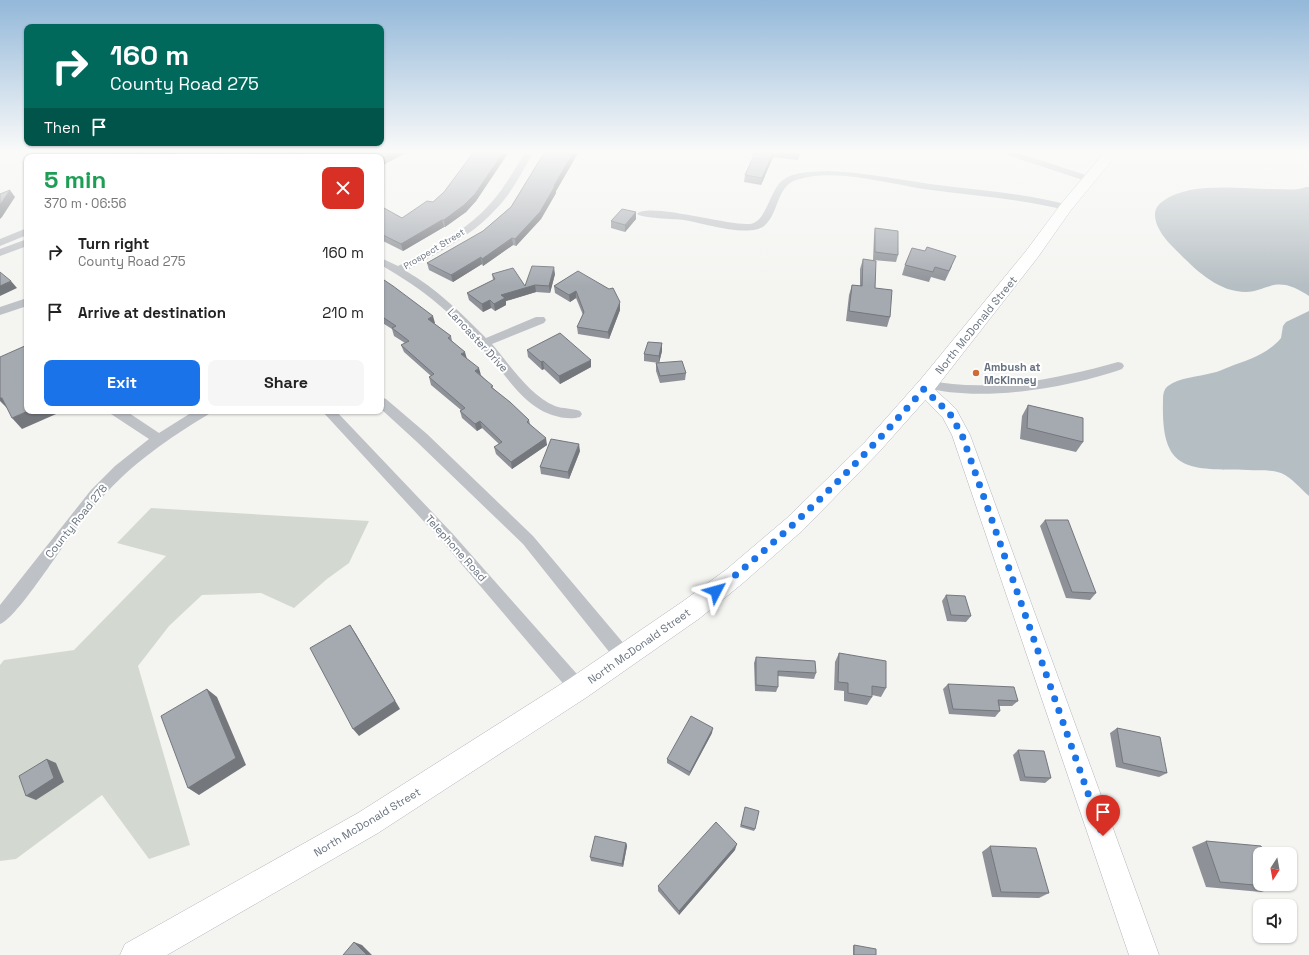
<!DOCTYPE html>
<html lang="en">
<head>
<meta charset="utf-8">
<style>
  body { margin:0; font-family:"Space Grotesk",sans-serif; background:#f6f6f6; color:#222; height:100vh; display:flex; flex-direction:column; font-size:15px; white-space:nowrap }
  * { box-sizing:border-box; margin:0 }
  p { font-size:13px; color:#767676 }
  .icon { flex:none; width:22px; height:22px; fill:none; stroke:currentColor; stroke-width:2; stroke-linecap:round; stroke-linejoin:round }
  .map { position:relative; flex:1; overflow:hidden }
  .panel { position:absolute; left:24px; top:154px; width:360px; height:260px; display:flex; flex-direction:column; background:#fff; border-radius:8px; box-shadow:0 1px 3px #0004 }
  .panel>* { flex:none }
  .hud { position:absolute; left:24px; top:24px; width:360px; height:122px; border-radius:8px; box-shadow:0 1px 3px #0004; background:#00695c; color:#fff; overflow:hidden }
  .needle { width:26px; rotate:191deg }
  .controls { position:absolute; left:1253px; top:847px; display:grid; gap:8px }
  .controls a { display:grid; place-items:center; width:44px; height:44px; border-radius:8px; background:#fff; box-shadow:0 1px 3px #0004; font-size:20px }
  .pin { position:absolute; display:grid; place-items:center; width:34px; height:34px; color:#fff; margin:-41px -17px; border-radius:50% 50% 50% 0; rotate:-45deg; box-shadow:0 0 4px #0007 }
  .pin .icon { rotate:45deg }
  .me { position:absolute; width:44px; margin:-22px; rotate:51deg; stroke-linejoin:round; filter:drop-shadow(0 0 3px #0008) }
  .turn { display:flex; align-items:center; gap:14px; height:84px; padding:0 20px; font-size:18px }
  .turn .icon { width:52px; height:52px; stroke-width:2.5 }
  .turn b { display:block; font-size:28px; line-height:34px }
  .then { display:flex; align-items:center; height:38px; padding:0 20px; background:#0003; gap:8px; font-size:15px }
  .round { display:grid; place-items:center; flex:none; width:42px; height:42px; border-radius:8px; background:#f6f6f6 }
  .overview { display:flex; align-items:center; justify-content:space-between; height:68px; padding:0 20px }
  h1 { font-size:24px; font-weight:700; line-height:30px; color:#1e9e55 }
  .primary-button { display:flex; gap:8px; margin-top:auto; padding:8px 20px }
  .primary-button a { flex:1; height:46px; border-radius:8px; background:#1a73e8; color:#fff; font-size:16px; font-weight:700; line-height:46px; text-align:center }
  .primary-button a+a { background:#f6f6f6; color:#222 }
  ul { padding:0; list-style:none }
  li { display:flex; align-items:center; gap:12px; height:60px; padding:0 20px }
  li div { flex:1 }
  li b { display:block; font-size:15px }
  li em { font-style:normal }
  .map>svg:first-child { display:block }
  .green { fill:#d3d9d1 }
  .water { fill:#b5bec3 }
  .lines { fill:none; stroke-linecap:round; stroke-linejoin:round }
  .secondary-casing { stroke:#b1b4b9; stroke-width:1 }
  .primary-casing { stroke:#b2b5b9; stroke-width:1 }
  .street { fill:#bec1c5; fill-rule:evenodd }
  .secondary { fill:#fff; fill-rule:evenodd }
  .primary { fill:#fff; fill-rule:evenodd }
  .wall { fill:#8e9298 }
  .shaded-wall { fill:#74777c }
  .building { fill:#a5aab1; stroke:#74777c }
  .route { stroke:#1a73e8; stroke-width:7; stroke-dasharray:0 12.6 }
  .poi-dot { fill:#ce6c37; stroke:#fff; stroke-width:1.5 }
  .labels { text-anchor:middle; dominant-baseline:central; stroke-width:4; stroke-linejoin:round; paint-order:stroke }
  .far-street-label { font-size:9px; fill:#67717f; stroke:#fff }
  .street-label { font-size:11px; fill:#67717f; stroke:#fff }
  .poi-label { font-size:11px; font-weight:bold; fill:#67717f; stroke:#fff; text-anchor:start }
</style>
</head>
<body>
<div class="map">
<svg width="1309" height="955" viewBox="0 0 1309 955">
  <rect width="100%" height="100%" fill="#f4f4f1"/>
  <path class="green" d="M151 508 369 521 349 563 327 579 294 608 261 593 202 595 169 626 138 666 190 845 149 859 102 795 16 859 0 861V665L4 660 74 650 166 556 117 543Z"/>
  <path class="water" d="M1306 187H1309V296C1295 287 1283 281 1267 287 1260 289 1254 292 1246 292 1215 292 1191 265 1171 245 1163 237 1154 224 1155 213 1156 207 1159 204 1163 201 1190 181 1241 189 1273 189 1284 189 1296 191 1306 187Z
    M1309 311V496C1300 488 1292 478 1281 473 1270 469 1259 471 1248 470 1188 469 1161 473 1163 402 1163 396 1163 390 1168 386 1180 377 1198 377 1212 373 1218 372 1223 369 1229 367 1248 360 1268 354 1281 338L1283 326 1286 322Z"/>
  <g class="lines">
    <defs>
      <path id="secondary" d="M924 383 930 385 956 409 970 435 1159 955H1129L952 435 943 418 915 389 918 385Z"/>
      <path id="primary" d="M1104 153H1118L1071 210 1038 257 935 389 879 452 803 530 743 583 700 618 587 697 378 833 167 955H120L125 944 358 813 569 679 682 602 727 569 787 518 865 442 921 379 1026 251 1061 204Z"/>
    </defs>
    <use href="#secondary" class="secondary-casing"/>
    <use href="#primary" class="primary-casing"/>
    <path class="street" d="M218 153H229L223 157H211Z
      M525 153H533C522 172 512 193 496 209 472 236 437 253 406 271 437 289 461 313 486 338L536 317H544L546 320 544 323 492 344C509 364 531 397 555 406 563 409 572 408 580 411L582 414 580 417C567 421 547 415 536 407 521 397 509 381 498 367 480 346 461 323 439 305 421 289 401 277 381 265V258L398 266C430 249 465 232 490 204 504 189 514 170 525 153Z
      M1006 153H1018L1092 177 1094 179 1089 182 1086 181 1007 155Z
      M827 171C862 172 896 179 930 184 977 190 1023 193 1069 205L1071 207 1066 210C1021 199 977 196 931 190 890 185 837 167 796 180 776 187 779 214 764 226 748 238 703 223 684 220 675 219 641 218 637 214 648 202 729 226 749 224 767 223 769 190 783 180 794 171 814 172 827 171Z
      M27 228V235L0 246V239Z
      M27 239V246L0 256V249Z
      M27 298V306L0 315V307Z
      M1118 362 1122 363 1124 366 1122 369C1069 388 978 403 924 387L922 384 924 381 928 380C987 394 1061 378 1118 362Z
      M381 397 386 399 427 434 533 536 630 651 632 657 630 663 624 665 618 663 523 544 417 442 381 409Z
      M110 411H126L159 433 194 411H210L209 414C169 438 131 464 101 499 88 513 76 529 65 544 53 560 15 619 0 624V605L91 490 115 466 149 439 111 414Z
      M322 411H336L452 533 584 682 587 688 584 694 578 696 572 694 442 541Z"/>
    <use href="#secondary" class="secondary"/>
    <use href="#primary" class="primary"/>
  </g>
  <path class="wall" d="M113 153H176L178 157H124L119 154 117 155Z
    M254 153H406L381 157H314L307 154 300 157H250L249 155Z
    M466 153H508L476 201 466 212 445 227H444L403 251 381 240V210L402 218 433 202 444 192 473 153Z
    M544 153H578L556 191V193L541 219 516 246 513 245 483 266 482 264 453 282 429 270 427 263 483 231 511 207Z
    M752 153H800L798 160 773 157 761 185 744 182 745 175 754 156 752 155Z
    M636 212V219L625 232 611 228V221Z
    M875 228 898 255 896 262 873 260 874 235Z
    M863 259 875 288 890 317 887 327 846 321 849 295 852 285 860 286V269Z
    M905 265 952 266 945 281 931 277 929 282 902 275Z
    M578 271 620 310 609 339 578 334 577 327 583 315 576 298 570 302 555 293 554 286Z
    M492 274 525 286 555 274 550 293 536 292 506 301V305L495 311 491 308 483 312 469 300 467 293 493 280Z
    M381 278 435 323 434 324 451 336 452 341 481 375 494 389 529 420 530 424 547 445 512 469 496 454 494 447 499 444 482 428 477 431 462 418 460 411 461 410 431 385 429 377 431 376 404 352 401 345 405 343 394 336 392 329 381 322Z
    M662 343V351L659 363 644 361V354Z
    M527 350 591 367 560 384 544 369 542 370 528 357Z
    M656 363 686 373 685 380 660 383 656 371Z
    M1028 405 1083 442 1076 452 1020 439 1022 416Z
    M580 451 569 479 541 474 540 467Z
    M1045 520 1096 593 1090 600 1066 598 1040 526Z
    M946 595 971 616 966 622 947 621 942 601Z
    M839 653 886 688 881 697 872 695V697L867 705 844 701V691L834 690 835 662Z
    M756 657 816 673 814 679 778 676V687L776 692 755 691 754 663Z
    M948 684 1018 701 1012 706H999L1000 711 995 717 949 714 943 689Z
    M1117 728 1167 773 1159 777 1116 767 1110 733Z
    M712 733 689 776 667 763V759Z
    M1018 750 1051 778 1045 783 1020 781 1013 755Z
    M745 809 755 829 754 831 740 827Z
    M1206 841 1277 887 1261 892 1206 887 1192 847Z
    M626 843 627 846 623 867 591 861 590 857Z
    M990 846 1049 893 1039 898 992 897 982 852Z
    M735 850 679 915 658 891V886Z
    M854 945 876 955H853V946Z"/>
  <path class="shaded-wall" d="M115 153H118L119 154 117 155Z
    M123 153H128L130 157H126Z
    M135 153H137L139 157H135L133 154Z
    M167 153H176L178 157H158Z
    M291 153H306L307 154 300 157H286L285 155Z
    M391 153H406L381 166V158Z
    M503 153H508L476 201 466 212 445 227 444 220Z
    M573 153H578L556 191V193L541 219 516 246 515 239 554 186Z
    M773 153H774L773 157 761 185 762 178Z
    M283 154 284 157H276Z
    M10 190 15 197 2 217 0 219V205Z
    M636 212V219L625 232V225Z
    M442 220 444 227 403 251 401 244Z
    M512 238 513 245 483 266 482 259Z
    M481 257 482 264 453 282 451 275Z
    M554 267 555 274 550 293 549 286Z
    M11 281 17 288 0 296V286Z
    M535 285 536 292 506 301V305L495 311 494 304 501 295Z
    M576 291V298L570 302 569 295Z
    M490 300 491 308 483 312 482 304Z
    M620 302V310L609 339 608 332Z
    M433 316 435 323 430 326 428 319Z
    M662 343V351L659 363V356Z
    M465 352 467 359 461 354Z
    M591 360V367L560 384 559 376Z
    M543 361 544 369 542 370 541 362Z
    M479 368 481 375 475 371Z
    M0 398H2L9 410 0 401Z
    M28 411H63L22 429 12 418Z
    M480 421 482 428 477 431 475 424Z
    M546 438 547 445 512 469 511 462Z
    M579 444 580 451 569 479 568 472Z
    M350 625 356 634 400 709 359 736 353 729Z
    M207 689 217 697 246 765 199 795 188 788Z
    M713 728 712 733 689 776 690 772Z
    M47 759 56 763 64 782 36 800 26 796Z
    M626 843 627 846 623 867 622 864Z
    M737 844 735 850 679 915V911Z
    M354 942 362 945 372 955H367Z"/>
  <path class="building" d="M138 153H167L158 157H147Z
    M254 153H291L285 155 283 154 276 157H253L249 155Z
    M318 153H391L381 158V157H328Z
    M473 153H503L475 194 464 205 444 220H442L401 244 381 234V210L384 208 402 218 427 201 433 202 444 192Z
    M544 153H573L554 186H555L540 212 515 239 512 238 482 259 481 257 451 275 427 263 483 231 511 207Z
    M755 153H773L762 178 745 175Z
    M10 190 0 205V194Z
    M622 209 636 212 625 225 611 221Z
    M875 228 898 231V255L875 252Z
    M927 247 956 256 949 271 935 267 933 272 905 265 912 248 925 251Z
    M863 259 876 261 875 288 892 290 890 317 849 311 852 285 862 286Z
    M532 266 554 267 549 286 535 285 501 295 505 298 494 304 490 300 482 304 467 293 495 279 492 274 513 268 525 286Z
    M578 271 609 289 613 288 620 302 608 332 577 327 584 312 576 291 569 295 554 286Z
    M0 272 11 281 0 286Z
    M381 278 393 286 433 316 428 319 451 336 448 338 465 352 461 354 479 368 475 371 493 386 491 387 510 402 529 420 527 422 546 438 511 462 494 447 502 442 480 421 475 424 460 411 465 408 429 377 434 374 401 345 409 341 392 328 396 326 381 316Z
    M560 333 591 360 559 376 543 361 541 362 527 350Z
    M648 342 662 343 659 356 644 354Z
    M27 345V411H28L12 418 2 398H0V357Z
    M682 361 686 373 660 376 656 363Z
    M1028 405 1083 418V442L1027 428Z
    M551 439 579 444 568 472 540 467Z
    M1045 520H1068L1096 593 1072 592Z
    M946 595 965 596 971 616 951 615Z
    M350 625 395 701 353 729 310 648Z
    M839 653 886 661V688L872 686V697L848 693V683L838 682Z
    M756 657 815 661 816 673 778 671V687L756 685Z
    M948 684 1014 687 1018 701 998 700 1000 711 953 709Z
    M207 689 236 758 188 788 161 716Z
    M691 716 713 728 690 772 667 759Z
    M1117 728 1160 737 1167 773 1123 763Z
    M1018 750 1044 751 1051 778 1025 777Z
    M47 759 54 778 26 796 19 776Z
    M745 807 759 811 755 829 741 825Z
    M716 822 737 844 679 911 658 886Z
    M595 836 626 843 622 864 590 857Z
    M1206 841 1261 846 1264 854H1260V884H1276L1277 887 1220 882Z
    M990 846 1036 848 1049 893 1001 892Z
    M354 942 367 955H343Z
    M854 945 876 949V955H854Z"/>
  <linearGradient id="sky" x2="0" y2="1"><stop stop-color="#93b8d9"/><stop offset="0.53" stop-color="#fafaf9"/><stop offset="1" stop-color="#fafaf9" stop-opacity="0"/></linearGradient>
  <rect width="1309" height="286" fill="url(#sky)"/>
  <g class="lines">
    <path class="route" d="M716 591C792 530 860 462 924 389L950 414 962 435 1103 836"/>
  </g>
  <circle class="poi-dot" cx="976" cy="373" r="4"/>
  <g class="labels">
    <g class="far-street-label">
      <text transform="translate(434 249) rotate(-31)">Prospect Street</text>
    </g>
    <g class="street-label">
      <text transform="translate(976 325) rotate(-51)">North McDonald Street</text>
      <text transform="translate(478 340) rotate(47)">Lancaster Drive</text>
      <text transform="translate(76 521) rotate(-51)">County Road 278</text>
      <text transform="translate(456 548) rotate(48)">Telephone Road</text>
      <text transform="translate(639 646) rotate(-35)">North McDonald Street</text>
      <text transform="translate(367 822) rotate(-31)">North McDonald Street</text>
    </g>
    <g class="poi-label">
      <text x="984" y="367">Ambush at<tspan x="984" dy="13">McKinney</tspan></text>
    </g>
  </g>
</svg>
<div class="controls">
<a><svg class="needle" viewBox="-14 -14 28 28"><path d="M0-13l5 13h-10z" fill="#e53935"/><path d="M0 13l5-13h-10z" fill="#767676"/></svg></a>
<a><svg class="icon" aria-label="sound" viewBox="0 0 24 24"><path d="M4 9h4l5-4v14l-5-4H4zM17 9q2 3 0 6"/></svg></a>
</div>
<div class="pin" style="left:1103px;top:836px;background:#d93025"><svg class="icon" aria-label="arrive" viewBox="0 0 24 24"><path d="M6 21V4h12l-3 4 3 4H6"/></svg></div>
<svg class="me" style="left:716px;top:591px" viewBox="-20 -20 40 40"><path d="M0-17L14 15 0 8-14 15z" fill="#1a73e8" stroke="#fff" stroke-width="4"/></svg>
<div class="hud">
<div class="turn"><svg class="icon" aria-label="right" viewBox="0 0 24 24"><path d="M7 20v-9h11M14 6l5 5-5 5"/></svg><div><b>160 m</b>County Road 275</div></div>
<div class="then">Then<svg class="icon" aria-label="arrive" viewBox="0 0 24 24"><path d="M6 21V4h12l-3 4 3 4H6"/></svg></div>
</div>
<section class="panel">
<div class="overview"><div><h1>5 min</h1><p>370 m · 06:56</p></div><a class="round" style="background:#d93025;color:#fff"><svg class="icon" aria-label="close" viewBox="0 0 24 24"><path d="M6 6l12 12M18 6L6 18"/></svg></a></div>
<ul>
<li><svg class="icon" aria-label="right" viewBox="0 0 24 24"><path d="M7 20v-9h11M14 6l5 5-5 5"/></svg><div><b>Turn right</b><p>County Road 275</p></div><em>160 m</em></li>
<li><svg class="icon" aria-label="arrive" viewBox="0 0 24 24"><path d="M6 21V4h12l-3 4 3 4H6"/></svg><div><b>Arrive at destination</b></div><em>210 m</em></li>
</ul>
<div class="primary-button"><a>Exit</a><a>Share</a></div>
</section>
</div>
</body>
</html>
